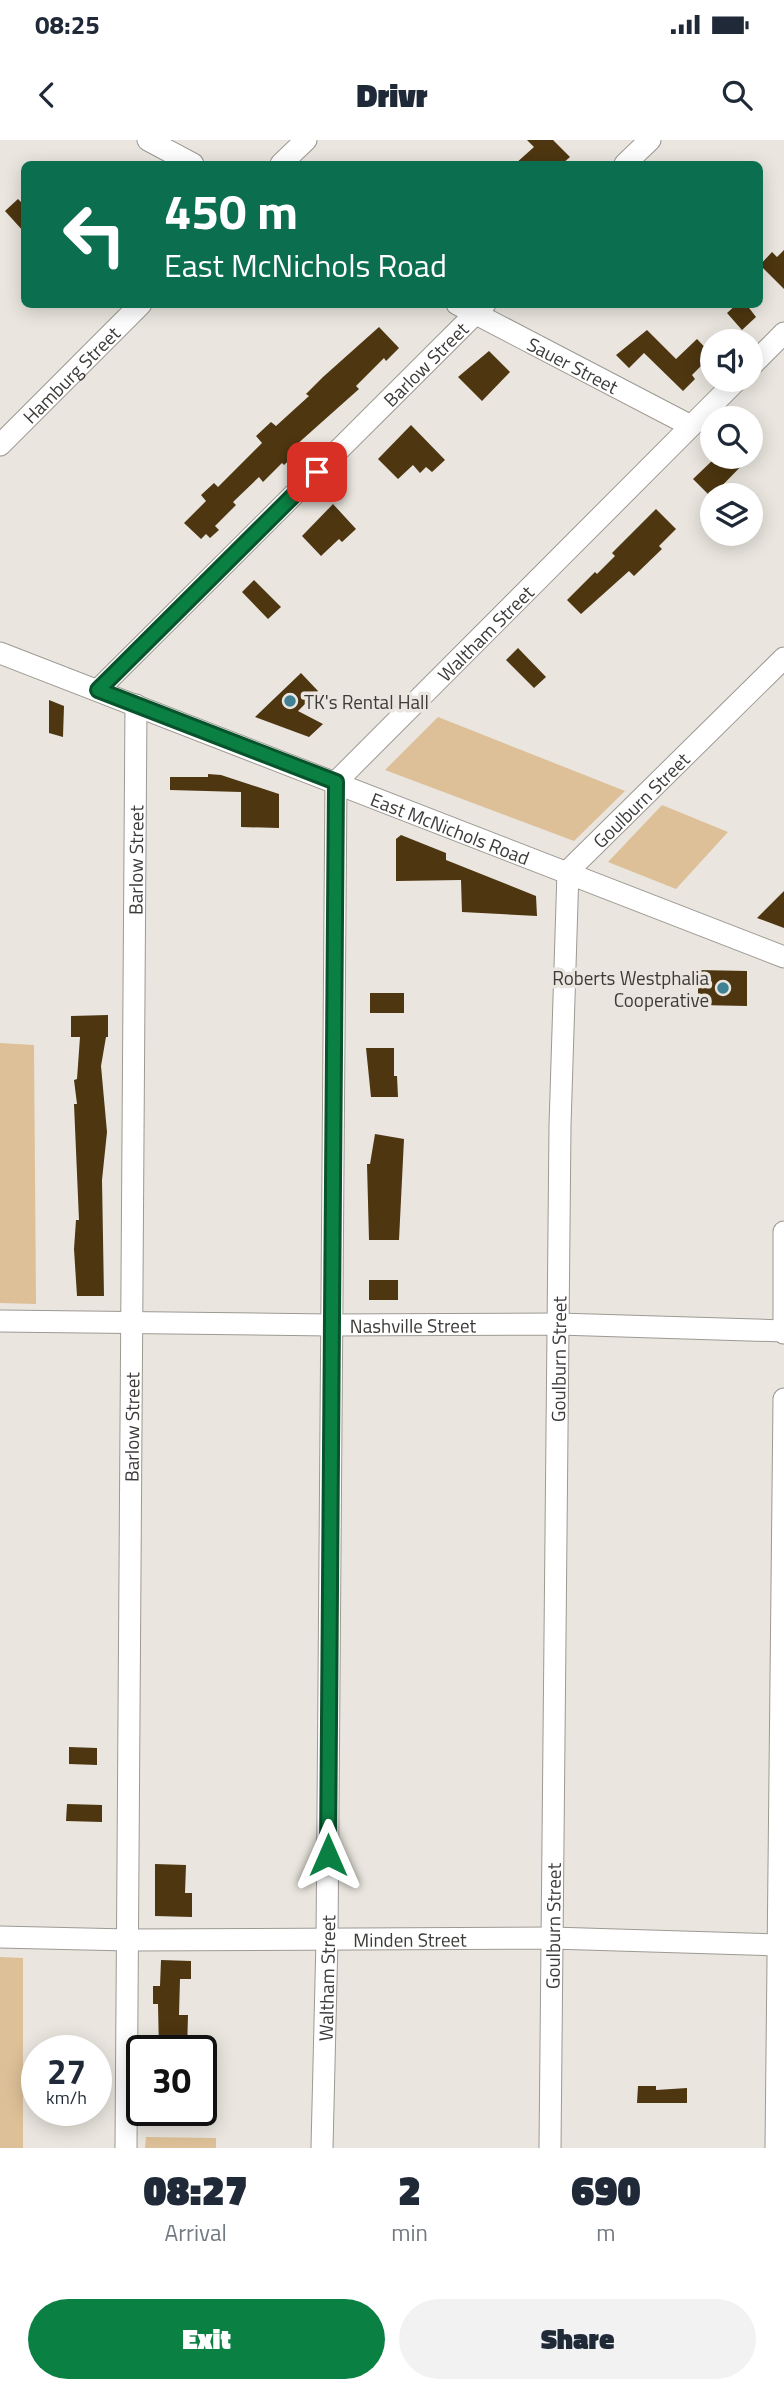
<!DOCTYPE html>
<html lang="en">
<head>
<meta charset="utf-8">
<style>
  body { margin:0; font-family:"Titillium Web",sans-serif; background:#f2f2f3; color:#1f2937; height:100vh; display:flex; flex-direction:column; font-size:26px; white-space:nowrap }
  * { box-sizing:border-box; margin:0 }
  p { font-size:23px; color:#747a83 }
  .icon { flex:none; width:38px; height:38px; fill:none; stroke:currentColor; stroke-width:2; stroke-linecap:round; stroke-linejoin:round }
  .map { position:relative; height:2008px; overflow:hidden }
  .sheet { display:flex; flex-direction:column; background:#fff; flex:1 }
  .sheet>* { flex:none }
  .guide { position:absolute; left:21px; top:21px; width:742px; height:147px; border-radius:10px; box-shadow:0 4px 18px #0003; background:#0b6e4f; color:#fff; overflow:hidden }
  .fabs { position:absolute; left:700px; top:189px; display:grid; gap:14px }
  .fabs a { display:grid; place-items:center; width:63px; height:63px; border-radius:50%; background:#fff; box-shadow:0 4px 18px #0003; font-size:35px }
  .speed { position:absolute; left:21px; top:1895px; display:flex; gap:14px; font-size:35px; font-weight:700; text-align:center }
  .speed>* { display:grid; place-content:center; width:91px; height:91px; border-radius:50%; background:#fff; box-shadow:0 4px 18px #0003; line-height:1 }
  .speed small { font-size:18px; font-weight:400 }
  .speed .limit { border:4px solid #111; border-radius:10px; background:#fff; color:#111 }
  .pin { position:absolute; display:grid; place-items:center; width:60px; height:60px; color:#fff; margin:-30px; border-radius:14px; box-shadow:0 4px 10px #0006 }
  .me { position:absolute; width:77px; margin:-38px; rotate:0deg; stroke-linejoin:round; filter:drop-shadow(0 0 5px #0008) }
  .turn { display:flex; align-items:center; gap:24px; height:147px; padding:0 28px; font-size:32px }
  .turn .icon { width:91px; height:91px; stroke-width:2.5 }
  .turn b { display:block; font-size:49px; line-height:60px }
  .eta { display:flex; justify-content:space-evenly; align-items:center; height:119px; text-align:center }
  .eta b { font-size:42px; font-weight:800; line-height:49px }
  .primary-button { display:flex; gap:14px; margin-top:auto; padding:14px 28px }
  .primary-button a { flex:1; height:80px; border-radius:42px; background:#0b8043; color:#fff; font-size:28px; font-weight:800; line-height:80px; text-align:center }
  .primary-button a+a { background:#f2f2f3; color:#1f2937 }
  .status { display:flex; justify-content:space-between; align-items:center; height:49px; padding:0 35px; background:#fff; direction:ltr }
  .status svg { height:19px; fill:currentColor }
  header { display:flex; justify-content:space-between; align-items:center; height:91px; padding:0 28px; background:#fff; font-size:32px; font-weight:800 }
  .map>svg:first-child { display:block }
  .green { fill:#ddc097 }
  .building { fill:#4d3610 }
  .lines { fill:none; stroke-linecap:round; stroke-linejoin:round }
  .minor-casing { stroke:#9d9993; stroke-width:23 }
  .minor { stroke:#fff; stroke-width:21 }
  .route-casing { stroke:#07532c; stroke-width:18 }
  .route { stroke:#0b8043; stroke-width:12 }
  .poi-dot { fill:#408193; stroke:#eae6df; stroke-width:2.5 }
  .labels { text-anchor:middle; dominant-baseline:central; stroke-width:7; stroke-linejoin:round; paint-order:stroke }
  .street-label { font-size:19px; fill:#3d3b39; stroke:#eae6df }
  .poi-label { font-size:19px; fill:#3d3b39; stroke:#eae6df; text-anchor:start }
</style>
</head>
<body>
<div class="status"><b>08:25</b><svg viewBox="0 0 49 12"><path d="M0 12V9h3v3zM5 12V6h3v6zM10 12V3h3v9zM15 12V0h3v12zM26 1h20v11H26zM47 4h2v5h-2z"/></svg></div>
<header><svg class="icon" aria-label="back" viewBox="0 0 24 24"><path d="M15 5l-7 7 7 7"/></svg>Drivr<svg class="icon" aria-label="search" viewBox="0 0 24 24"><circle cx="10" cy="10" r="6"/><path d="M15 15l6 6"/></svg></header>
<div class="map">
<svg width="784" height="2008" viewBox="0 0 784 2008">
  <rect width="100%" height="100%" fill="#eae6df"/>
  <path class="green" d="M438 577 625 651 574 701 385 630Z
    M662 665 728 692 676 749 608 722Z
    M0 903 34 905 36 1164 0 1163Z
    M0 1817 23 1818V2008H0Z
    M146 1997 216 1998V2008H145Z"/>
  <path class="building" d="M527 0H553L570 17 562 24H515L534 7Z
    M18 59 24 65V92L5 71Z
    M784 110V149L760 125 772 112 777 117Z
    M737 164H746L756 177 742 190 727 173Z
    M379 187 399 208 386 221 384 218 356 246 359 249 295 306 299 311 284 325 282 323 263 342 259 337 233 362 236 365 215 386 219 390 210 398 206 394 201 399 184 383 206 361 201 355 214 343 218 347 262 303 256 296 271 282 276 286 309 256 306 254 323 237Z
    M647 190 676 219 697 199 712 215 692 235 695 239 683 251 644 213 629 228 616 215Z
    M489 211 510 232 482 261 458 237Z
    M411 285 445 320 432 332 426 327 420 333 413 325 398 339 378 319Z
    M716 317H750L711 357 693 339Z
    M333 364 356 389 342 402 339 399 321 416 302 396Z
    M656 369 676 389 659 406 662 409 634 436 629 431 581 474 567 460 595 432 597 434 615 416 612 413Z
    M254 440 281 467 268 479 242 452Z
    M518 508 546 537 534 548 506 520Z
    M301 533 318 551 298 571 323 584 309 597 255 577Z
    M49 560 64 566 63 597 49 593Z
    M208 634 221 635 279 654V688L241 687V652L170 650V637H208Z
    M401 695 446 713V720L536 756 537 776 462 772 461 740 396 741V699Z
    M784 751V788L757 778Z
    M698 830 747 831V866L698 865Z
    M370 853H404V873H370Z
    M108 875V897H106L101 926 107 992 102 1040 104 1156H77L74 1109 76 1080H79L74 964H77L74 940 77 939 80 897H71V876Z
    M366 908H394V936H397L398 957H371Z
    M375 994 404 999 399 1100H369L367 1024H370Z
    M369 1140H398V1160H369Z
    M69 1607 97 1608V1625L69 1624Z
    M67 1664 102 1665V1682L66 1681Z
    M155 1724 186 1725 185 1753H192V1777L155 1776Z
    M161 1820 191 1821V1839H180L179 1875H188L187 1911H159L158 1864H153V1846H160Z
    M638 1946H656V1950L687 1948V1963H637Z"/>
  <g class="lines">
    <defs>
      <g id="minor">
        <path d="M148 0 193 24"/>
        <path d="M281 24 306 0"/>
        <path d="M625 24 650 0"/>
        <path id="s1" d="M457 164 691 286"/>
        <path d="M751 226 784 193"/>
        <path id="s2" d="M0 305 141 164"/>
        <path id="s3" d="M0 513 784 817"/>
        <path id="s4" d="M98 550 485 164"/>
        <path d="M784 1092V1193"/>
        <path id="s5" d="M0 1181 330 1185 559 1184 784 1191"/>
        <path id="s6" d="M0 1797 128 1800 552 1798 777 1805"/>
        <path id="s7" d="M126 2008 136 565"/>
        <path id="s8" d="M322 2008 327 1799 336 642 737 240"/>
        <path id="s9" d="M550 2008 560 986 568 731 784 518"/>
        <path d="M776 2008 784 1259"/>
      </g>
    </defs>
    <use href="#minor" class="minor-casing"/>
    <use href="#minor" class="minor"/>
  </g>
  <g class="lines">
    <defs>
      <path id="route" d="M317 332 98 550 336 642 328 1715"/>
    </defs>
    <use href="#route" class="route-casing"/>
    <use href="#route" class="route"/>
  </g>
  <g class="poi-dot">
    <circle cx="290" cy="561" r="7"/>
    <circle cx="723" cy="848" r="7"/>
  </g>
  <g class="labels">
    <g class="street-label">
      <text stroke="none"><textPath href="#s4" startOffset="462">Barlow Street</textPath></text>
      <text stroke="none"><textPath href="#s1" startOffset="131">Sauer Street</textPath></text>
      <text stroke="none"><textPath href="#s2" startOffset="100">Hamburg Street</textPath></text>
      <text stroke="none"><textPath href="#s8" startOffset="1577">Waltham Street</textPath></text>
      <text stroke="none"><textPath href="#s9" startOffset="1379">Goulburn Street</textPath></text>
      <text stroke="none"><textPath href="#s3" startOffset="483">East McNichols Road</textPath></text>
      <text stroke="none"><textPath href="#s7" startOffset="1288">Barlow Street</textPath></text>
      <text stroke="none"><textPath href="#s5" startOffset="413">Nashville Street</textPath></text>
      <text stroke="none"><textPath href="#s9" startOffset="789">Goulburn Street</textPath></text>
      <text stroke="none"><textPath href="#s7" startOffset="721">Barlow Street</textPath></text>
      <text stroke="none"><textPath href="#s9" startOffset="222">Goulburn Street</textPath></text>
      <text stroke="none"><textPath href="#s6" startOffset="410">Minden Street</textPath></text>
      <text stroke="none"><textPath href="#s8" startOffset="170">Waltham Street</textPath></text>
    </g>
    <g class="poi-label">
      <text x="304" y="561">TK's Rental Hall</text>
      <text x="709" y="837" text-anchor="end">Roberts Westphalia<tspan x="709" dy="22">Cooperative</tspan></text>
    </g>
  </g>
</svg>
<div class="fabs">
<a><svg class="icon" aria-label="sound" viewBox="0 0 24 24"><path d="M4 9h4l5-4v14l-5-4H4zM17 9q2 3 0 6"/></svg></a>
<a><svg class="icon" aria-label="search" viewBox="0 0 24 24"><circle cx="10" cy="10" r="6"/><path d="M15 15l6 6"/></svg></a>
<a><svg class="icon" aria-label="layers" viewBox="0 0 24 24"><path d="M12 4l9 5-9 5-9-5zM3 14l9 5 9-5"/></svg></a>
</div>
<div class="speed"><div>27<small>km/h</small></div><div class="limit">30</div></div>
<div class="pin" style="left:317px;top:332px;background:#d93025"><svg class="icon" aria-label="arrive" viewBox="0 0 24 24"><path d="M6 21V4h12l-3 4 3 4H6"/></svg></div>
<svg class="me" style="left:328px;top:1715px" viewBox="-20 -20 40 40"><path d="M0-17L14 15 0 8-14 15z" fill="#0b8043" stroke="#fff" stroke-width="4"/></svg>
<div class="guide">
<div class="turn"><svg class="icon" aria-label="left" viewBox="0 0 24 24"><path d="M17 20v-9H6M10 6l-5 5 5 5"/></svg><div><b>450 m</b>East McNichols Road</div></div>
</div>
</div>
<section class="sheet">
<div class="eta">
<div><b>08:27</b><p>Arrival</p></div>
<div><b>2</b><p>min</p></div>
<div><b>690</b><p>m</p></div>
</div>
<div class="primary-button"><a>Exit</a><a>Share</a></div>
</section>
</body>
</html>
